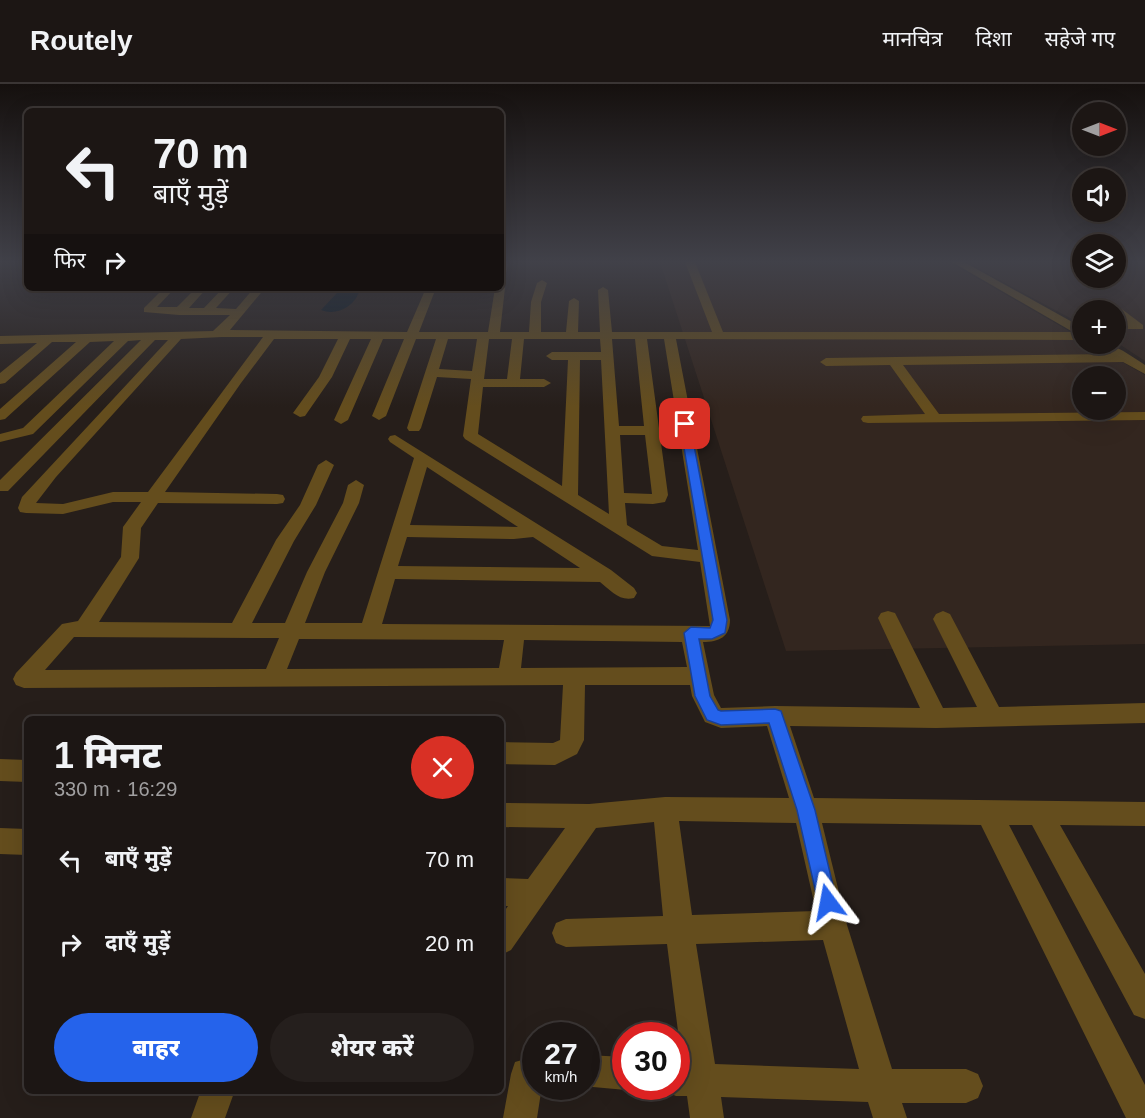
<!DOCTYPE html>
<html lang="hi">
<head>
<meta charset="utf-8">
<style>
  body { margin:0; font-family:Arial,"Noto Sans Devanagari",sans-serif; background:#251f1d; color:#f1f3f6; height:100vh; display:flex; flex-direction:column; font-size:22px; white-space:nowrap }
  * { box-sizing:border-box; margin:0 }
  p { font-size:20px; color:#a09fa0 }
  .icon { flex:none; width:33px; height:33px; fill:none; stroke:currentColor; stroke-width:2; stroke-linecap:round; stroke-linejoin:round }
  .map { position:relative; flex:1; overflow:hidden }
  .side { position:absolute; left:24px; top:632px; width:480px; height:378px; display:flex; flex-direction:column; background:#1c1614; border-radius:9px; box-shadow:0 6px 24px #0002,0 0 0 2px #3a3534 }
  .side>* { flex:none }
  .banner { position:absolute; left:24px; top:24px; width:480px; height:183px; border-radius:9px; box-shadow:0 6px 24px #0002,0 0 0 2px #3a3534; background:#1c1614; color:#f1f3f6; overflow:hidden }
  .needle { width:39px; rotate:90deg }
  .tools { position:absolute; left:1072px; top:18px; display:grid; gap:12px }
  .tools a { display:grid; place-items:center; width:54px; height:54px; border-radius:50%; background:#1c1614; box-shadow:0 6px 24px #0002,0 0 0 2px #3a3534; font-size:30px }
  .speed { position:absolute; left:522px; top:938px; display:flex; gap:12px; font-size:30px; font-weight:700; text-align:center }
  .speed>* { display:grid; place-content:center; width:78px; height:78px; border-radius:50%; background:#1c1614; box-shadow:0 6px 24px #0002,0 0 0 2px #3a3534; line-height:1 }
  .speed small { font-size:15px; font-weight:400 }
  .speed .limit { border:9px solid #d22; background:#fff; color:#111 }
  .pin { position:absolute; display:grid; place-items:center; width:51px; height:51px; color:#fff; margin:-26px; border-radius:12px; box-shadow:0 3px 9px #0006 }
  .me { position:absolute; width:66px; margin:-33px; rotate:347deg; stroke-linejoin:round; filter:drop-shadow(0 0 4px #0008) }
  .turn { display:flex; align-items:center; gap:21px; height:126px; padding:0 30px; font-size:27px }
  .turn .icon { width:78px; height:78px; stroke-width:2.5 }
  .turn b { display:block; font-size:42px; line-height:51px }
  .then { display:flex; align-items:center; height:57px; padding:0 30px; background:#0003; gap:12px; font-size:22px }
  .round { display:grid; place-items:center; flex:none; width:63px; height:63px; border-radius:32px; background:#251f1d }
  .overview { display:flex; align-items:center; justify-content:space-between; height:102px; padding:0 30px }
  h1 { font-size:36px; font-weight:800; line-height:45px }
  .cta { display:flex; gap:12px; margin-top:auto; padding:12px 30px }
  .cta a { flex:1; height:69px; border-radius:36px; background:#2563eb; color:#fff; font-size:24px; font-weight:800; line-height:69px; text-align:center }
  .cta a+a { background:#251f1d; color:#f1f3f6 }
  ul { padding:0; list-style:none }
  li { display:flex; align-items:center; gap:18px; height:84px; padding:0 30px }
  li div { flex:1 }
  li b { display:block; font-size:22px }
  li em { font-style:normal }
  header { display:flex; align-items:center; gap:36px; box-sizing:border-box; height:84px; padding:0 30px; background:#1c1614; border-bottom:2px solid #3a3534 }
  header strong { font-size:28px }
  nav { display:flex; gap:33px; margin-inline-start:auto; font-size:21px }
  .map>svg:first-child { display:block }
  .built { fill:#33261f; fill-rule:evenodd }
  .water { fill:#001220 }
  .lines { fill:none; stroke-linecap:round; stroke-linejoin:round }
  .minor { fill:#644d1d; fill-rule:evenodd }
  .route { fill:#2563eb; stroke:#184099; stroke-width:1.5 }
</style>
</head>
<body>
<header>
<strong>Routely</strong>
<nav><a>मानचित्र</a><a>दिशा</a><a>सहेजे गए</a></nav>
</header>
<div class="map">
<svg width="1145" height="1034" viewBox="0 0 1145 1034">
  <rect width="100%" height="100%" fill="#261e1a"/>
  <path class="built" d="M660 178H949L1083 255V260H1091L1145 291V560L786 567ZM1083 292H1116V326H1083Z
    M966 178H1083V194H1116V178H1145V277L1116 258V226H1083V241Z"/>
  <path class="water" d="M357 205 359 208C354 223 336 232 321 226L337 209Z"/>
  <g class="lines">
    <path class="minor" d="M501 178H509L506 189 501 192Z
      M685 178H695L723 248H1073L952 178H964L1083 244V256L676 255 730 536C730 553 719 558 703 558L714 611 721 624 775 622 920 624 878 534 881 529 888 527 895 529 943 624 977 623 933 535 936 530 943 527 950 530 999 623 1145 619V639L936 644 790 642 814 714 1145 718V742L1060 741 1145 890V935L1134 931 1032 741H1009L1145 1001V1034H1126L981 741 822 739 847 841 892 985H966L978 990 983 1002 978 1014 966 1019H902L907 1034H873L868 1018 721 1013 724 1034H690L687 1012H676L664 1007 662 1002H676V978L682 979 667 860 566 863 556 859 552 849 556 839 566 835 663 832 654 738 596 744 511 866 501 871V832L508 822H501V794L528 795 565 744 501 743V719L589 720 665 713 789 714 767 642 721 644 705 638 692 612 690 601H585L584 656 577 670 555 681 501 680V658L553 659 560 656 563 601 24 604 16 601 13 595 16 589 62 540 78 537 121 473 123 443 141 418H113L63 430 26 429 20 428 18 424 22 413 168 256H155L8 407H0V396L141 256 128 257 33 350 0 358V350L23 344 114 257 90 258 5 335 0 336V325L76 258H52L5 299 0 300V289L37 259 0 260V252L213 247 230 231H179L144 228V224L164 204H175L157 223H177L196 204H207L189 224H204L223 204H234L216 224 236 225 254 204H265L230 246 407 248 426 204H436L419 248H488L495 204H501V201L505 204 500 248H529L531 218 537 199 542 196 547 199 541 218V248H566L569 217 574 214 579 217 578 248H600L598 206 603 203 608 206 612 248H712ZM222 253H263L148 408H113L63 420 36 419 56 393 181 255ZM274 255H338L319 293 293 329 300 333 305 332 332 293 350 255H371L334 336 341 340 348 336 383 255H404L372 332 379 336 386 332 416 255H436L407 344 409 347H419L421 344 437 293 471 295 463 352 465 355 652 472 700 478 710 542 382 540 395 495 600 498C610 506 620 518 634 514L637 509 634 504 611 486 395 351 390 352 388 355 390 358 414 374 362 539H305L325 488 359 419 364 401 356 396 348 401 343 419 307 488 285 539H252L294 457 316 421 334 381 326 376 318 381 300 421 276 456 232 539 99 538 139 474 141 444 158 419 277 420 283 419 285 415 283 411 277 410 165 408 241 299ZM448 255H477L472 287 439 285ZM489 255H512L507 295H484ZM524 255H600L601 268H552L546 272 552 276H568L562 402 478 350 483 303H544L551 299 544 295H520ZM612 255H635L644 342H619ZM647 255H664L698 466 662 462 627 441 625 419 653 420 665 418 668 411ZM580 276H601L609 430 578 411ZM620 351H645L652 410 624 409ZM427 383 518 443 410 441ZM407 453 514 455 533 453 580 484 398 482ZM74 553 279 554 266 585 45 586ZM299 555 504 556 499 584 287 585ZM524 556 682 558 687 583 521 584ZM679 737 796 739 816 827 692 831ZM823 856 859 985 715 980 696 860Z
      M1111 217 1143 241V245H1116V239H1127L1116 230V226H1112L1105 220Z
      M1096 260C1114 258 1129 271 1145 281V290L1123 278 903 281 939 330 1145 328V336L868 339 863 338 861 335 863 332 925 330 890 281 826 282 820 278 826 274 1111 270Z
      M0 675 27 676V698L0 697Z
      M0 744 27 745V771L0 770Z
      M586 971 626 973V1002H637L626 1006 582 1002H586Z
      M536 972V1002H542L537 1034H503L511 990 515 978Z
      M201 1006H235L225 1034H191Z"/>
  </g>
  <linearGradient id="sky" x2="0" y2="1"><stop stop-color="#15100e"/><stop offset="0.55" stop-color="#414149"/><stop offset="1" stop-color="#414149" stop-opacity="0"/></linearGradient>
  <rect width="1145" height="323" fill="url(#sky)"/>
  <path class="route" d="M685 337 690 340 727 536 725 549 712 555H699L710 612 718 626 721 627 775 625 781 627 815 726 837 818 835 825 828 828 821 825 818 818 797 726 769 639 721 641 707 636 695 612 684 549 691 543 710 544 713 536 680 340Z"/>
</svg>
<div class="tools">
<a><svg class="needle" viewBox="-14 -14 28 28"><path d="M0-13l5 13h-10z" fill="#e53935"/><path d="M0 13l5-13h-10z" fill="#a09fa0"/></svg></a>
<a><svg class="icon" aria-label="sound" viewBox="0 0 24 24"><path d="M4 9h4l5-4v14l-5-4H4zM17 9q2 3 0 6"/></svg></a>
<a><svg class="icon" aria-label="layers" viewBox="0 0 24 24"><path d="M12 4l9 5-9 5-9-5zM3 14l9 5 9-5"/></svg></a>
<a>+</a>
<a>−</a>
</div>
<div class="speed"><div>27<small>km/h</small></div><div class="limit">30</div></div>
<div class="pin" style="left:685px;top:340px;background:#d93025"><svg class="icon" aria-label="arrive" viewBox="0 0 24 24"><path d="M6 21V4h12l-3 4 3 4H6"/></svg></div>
<svg class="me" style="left:828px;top:818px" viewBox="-20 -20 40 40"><path d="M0-17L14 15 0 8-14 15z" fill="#2563eb" stroke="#fff" stroke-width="4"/></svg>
<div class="banner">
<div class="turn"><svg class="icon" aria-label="left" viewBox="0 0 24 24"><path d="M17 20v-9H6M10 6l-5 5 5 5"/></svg><div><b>70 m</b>बाएँ मुड़ें</div></div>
<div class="then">फिर<svg class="icon" aria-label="right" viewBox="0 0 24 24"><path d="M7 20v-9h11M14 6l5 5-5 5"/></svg></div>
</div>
<section class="side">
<div class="overview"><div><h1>1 मिनट</h1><p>330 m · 16:29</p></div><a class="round" style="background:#d93025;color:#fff"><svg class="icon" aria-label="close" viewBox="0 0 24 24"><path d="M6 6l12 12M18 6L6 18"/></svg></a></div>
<ul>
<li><svg class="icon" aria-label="left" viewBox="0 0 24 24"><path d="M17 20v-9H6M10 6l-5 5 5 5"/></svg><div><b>बाएँ मुड़ें</b></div><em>70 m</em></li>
<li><svg class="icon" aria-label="right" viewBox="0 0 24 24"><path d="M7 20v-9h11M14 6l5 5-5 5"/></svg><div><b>दाएँ मुड़ें</b></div><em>20 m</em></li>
</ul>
<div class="cta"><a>बाहर</a><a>शेयर करें</a></div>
</section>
</div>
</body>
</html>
